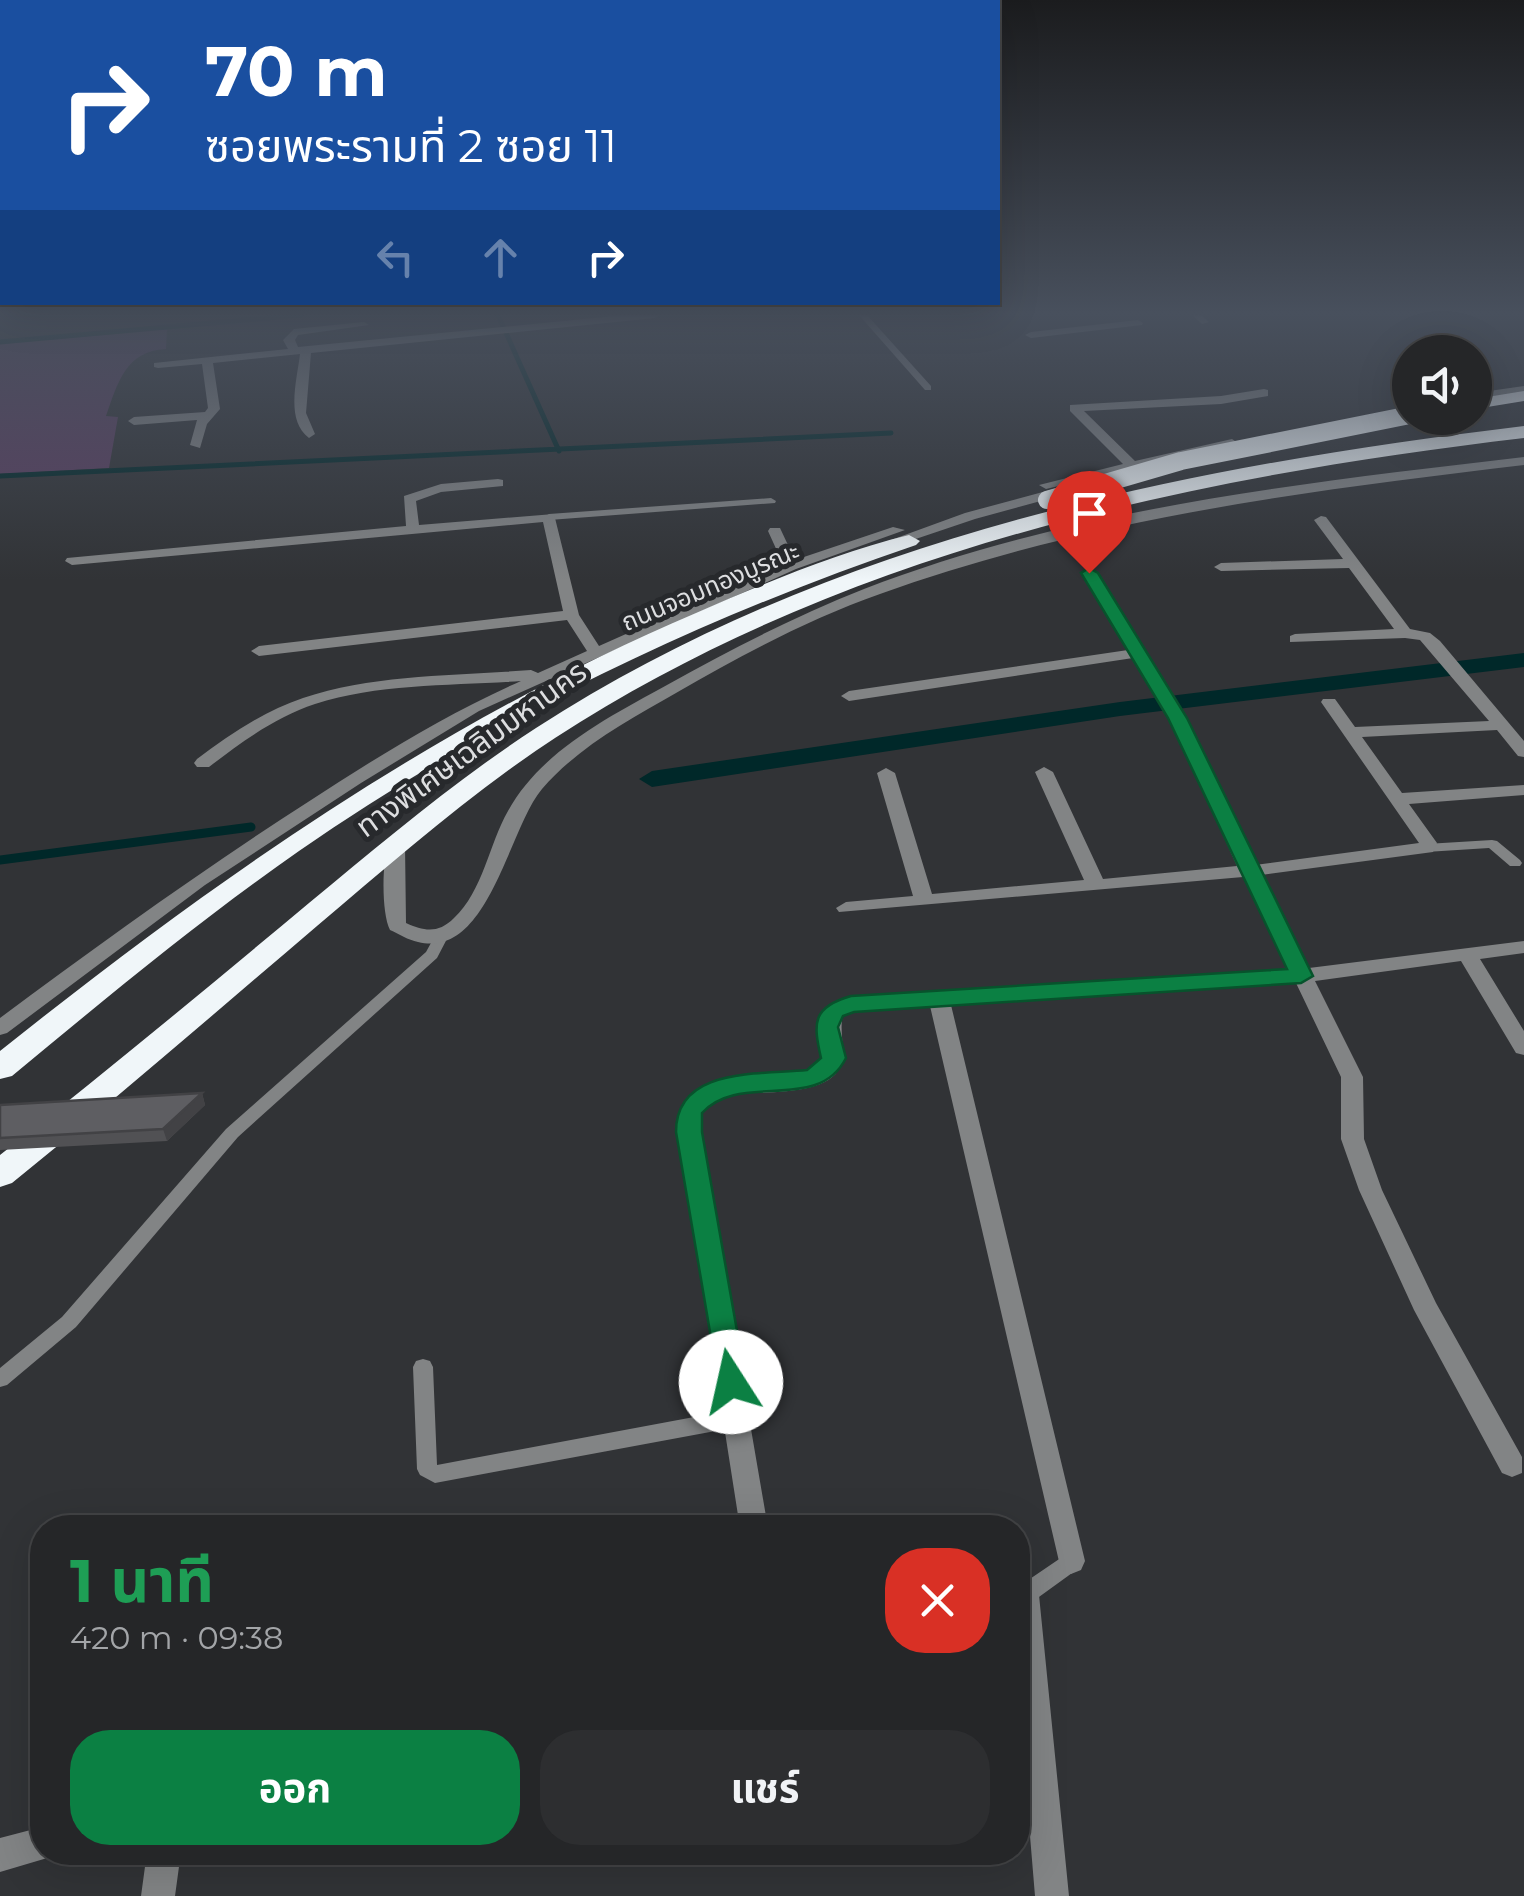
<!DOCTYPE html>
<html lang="th">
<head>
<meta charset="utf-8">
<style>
  body { margin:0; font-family:Montserrat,"Noto Sans Thai",sans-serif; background:#2d2e30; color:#f1f3f6; height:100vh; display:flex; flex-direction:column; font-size:38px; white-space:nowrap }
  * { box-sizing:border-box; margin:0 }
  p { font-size:32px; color:#a3a5a8 }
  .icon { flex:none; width:55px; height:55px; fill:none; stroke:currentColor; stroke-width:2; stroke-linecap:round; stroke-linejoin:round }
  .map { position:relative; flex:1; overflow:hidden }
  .drawer { position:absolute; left:30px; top:1515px; width:1000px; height:350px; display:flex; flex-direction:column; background:#252628; border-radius:40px; box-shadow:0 10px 40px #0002,0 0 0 2px #424345 }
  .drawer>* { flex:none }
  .hud { position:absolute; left:0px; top:0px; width:1000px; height:305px; box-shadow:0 10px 40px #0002,0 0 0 2px #424345; background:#1a4fa0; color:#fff; overflow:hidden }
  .buttons { position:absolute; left:1392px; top:335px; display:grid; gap:20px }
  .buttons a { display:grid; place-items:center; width:100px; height:100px; border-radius:50%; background:#252628; box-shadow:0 10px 40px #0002,0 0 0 2px #424345; font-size:50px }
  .pin { position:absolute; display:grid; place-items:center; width:85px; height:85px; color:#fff; margin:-102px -42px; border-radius:50% 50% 50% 0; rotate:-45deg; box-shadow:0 0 10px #0007 }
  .pin .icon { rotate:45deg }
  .me { position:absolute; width:110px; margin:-55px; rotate:350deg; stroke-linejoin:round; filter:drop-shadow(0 0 8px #0008) }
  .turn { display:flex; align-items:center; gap:35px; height:210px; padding:0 40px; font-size:45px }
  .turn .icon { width:130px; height:130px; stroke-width:2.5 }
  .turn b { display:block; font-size:70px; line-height:85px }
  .lanes { display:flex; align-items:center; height:95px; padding:0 40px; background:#0003; justify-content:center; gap:50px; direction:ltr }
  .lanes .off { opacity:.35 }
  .round { display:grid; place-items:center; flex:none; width:105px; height:105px; border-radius:40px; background:#2d2e30 }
  .head { display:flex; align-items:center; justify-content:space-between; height:170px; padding:0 40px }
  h1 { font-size:60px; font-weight:700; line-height:75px; color:#1e9e55 }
  .button { display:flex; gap:20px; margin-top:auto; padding:20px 40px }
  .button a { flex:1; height:115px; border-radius:40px; background:#0b8043; color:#fff; font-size:40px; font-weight:700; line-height:115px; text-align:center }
  .button a+a { background:#2d2e30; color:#f1f3f6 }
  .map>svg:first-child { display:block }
  .green { fill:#593e60 }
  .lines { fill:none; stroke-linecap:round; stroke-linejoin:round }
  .stream-far1 { stroke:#002829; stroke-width:5 }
  .stream { stroke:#002829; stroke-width:9 }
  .canal { fill:#002829; fill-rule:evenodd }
  .service { fill:#828485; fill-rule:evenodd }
  .minor { fill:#828485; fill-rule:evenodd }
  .motorway { fill:#f0f6f9; fill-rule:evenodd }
  .motorway-bridge { stroke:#f0f6f9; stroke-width:18 }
  .wall { fill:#515154 }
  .shaded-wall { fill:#424245 }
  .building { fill:#5e5e62; stroke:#424245; stroke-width:2.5 }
  .route { fill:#0b8043; stroke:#07532c; stroke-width:2.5 }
  .labels { text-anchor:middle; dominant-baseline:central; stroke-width:10; stroke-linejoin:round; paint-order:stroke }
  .far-street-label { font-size:25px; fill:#dddee0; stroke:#27292c }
  .street-label { font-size:30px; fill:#dddee0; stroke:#27292c }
</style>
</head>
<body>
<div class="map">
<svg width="1524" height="1896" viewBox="0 0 1524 1896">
  <rect width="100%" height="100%" fill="#313336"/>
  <path class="green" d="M167 329 166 349C126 351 118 382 106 416L118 417 109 468 0 474V344Z"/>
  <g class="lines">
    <path class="stream-far1" d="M498 315 559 451
      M0 342 301 315
      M0 476 891 433"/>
    <path class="stream" d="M0 860 251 827"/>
    <path class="canal" d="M1524 653V667L1120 716 652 787 639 779 652 771 1120 702Z"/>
    <path class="service" d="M859 315H867L931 386V390H925Z
      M1192 315H1201L1209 322 1202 324Z
      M771 498 776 501 775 503 549 520 544 517 549 514Z
      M1492 840 1497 841 1520 860 1522 863 1520 866H1510L1489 848 1426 852 1419 848 1426 844Z
      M442 930 449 935 437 958 238 1137 76 1327 7 1385 0 1387V1368L62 1317 226 1129 426 952 437 932Z
      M423 1359 430 1361 433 1367 437 1465 737 1409 744 1412 747 1418 744 1424 737 1427 435 1483 420 1475 417 1469 413 1367 416 1361Z
      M1071 1551 1079 1554 1082 1561 1079 1568 1032 1602 1024 1605 1018 1603V1587Z"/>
    <path class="minor" d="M625 315H660L655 318 311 353 306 413 315 434 309 438C285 420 297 380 300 354L213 363 220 409 207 424 200 448 190 445 197 420 134 425 128 421 134 417 205 412 208 408 202 364 158 368 154 367V363L288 349 283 340 294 329 364 322 369 325 298 335 295 340 298 347Z
      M1138 320 1143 323 1142 325 1031 338 1025 335 1031 332Z
      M1524 386V394L1475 401V393Z
      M1264 389 1268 390V396L1221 404 1084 411 1135 461 1232 439 1238 443 1046 489 1039 485 1123 464 1070 411V405L1221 396Z
      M1524 457V465C1305 491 1088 519 880 594 809 619 742 655 676 693 629 720 578 747 542 789 508 829 489 959 418 942 408 940 399 934 390 930 381 912 382 860 389 841L396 839 405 845 406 923C424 931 438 934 454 918 483 891 489 844 508 811 541 751 609 717 667 685 731 649 796 616 864 589 1074 508 1302 483 1524 457Z
      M498 479 503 480V486L441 492 416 501 419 525 554 514 579 615 599 646 783 564 768 531 770 528H780L795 560 893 527 905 530 796 569 479 711 361 783 205 885 7 1033 0 1035V1018C101 943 202 870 308 802 377 757 446 714 521 681 453 686 380 683 315 704 276 717 241 742 209 767H197L194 763 197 759C229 735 264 711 303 698 375 674 456 676 531 670L538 673 587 651 567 620 259 656 251 651 259 646 563 611 543 522 72 565 65 561 67 558 406 526 404 496 441 484Z
      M1065 486 1070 487V493L975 519 892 547 880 544 965 513Z
      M1321 516 1326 517 1410 629 1430 633 1440 641 1524 741V757L1518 756 1497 730 1362 737 1402 793 1524 785V795L1409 804 1437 843 1433 852 1261 875 1309 968 1524 941V953L1480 959 1524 1031V1055L1516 1053 1461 961 1315 981 1363 1077 1364 1139 1382 1190 1436 1303 1522 1457V1473L1512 1477 1502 1473 1414 1310 1359 1190 1341 1139V1077L1296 983 951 1005 1085 1561 1081 1570 1071 1574 1061 1570 930 1006 854 1011 843 1015 842 1020C840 1035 846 1053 840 1067 826 1099 753 1090 723 1095L711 1101 700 1113V1132L768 1528H740L678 1132C678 1050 776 1095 820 1064 825 1028 805 1010 851 997L1289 970 1243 877 839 912 836 908 846 902 913 896 877 773 886 768 895 773 932 894 1084 880 1035 772 1044 767 1053 772 1103 879 1237 866 1170 719 1133 658 849 701 841 696 849 691 1128 650 1082 573 1094 570 1186 719 1255 865 1419 843 1321 702 1323 699H1335L1355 727 1489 721 1420 640 1405 638 1290 642V636L1295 634 1394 629 1349 568 1221 571 1214 567 1221 563 1343 559 1314 520Z
      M1024 1581 1034 1585 1039 1595 1069 1896H1035L1018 1691V1584Z
      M42 1827V1852H55L54 1856 0 1872V1838Z
      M147 1852H181L175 1896H141Z"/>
    <path class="motorway" d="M1524 391V401L1475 409V399Z
      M1524 426V438C1188 478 844 550 555 738 471 793 394 861 317 926 216 1012 116 1099 12 1183L0 1187V1155C105 1073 207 988 309 903 383 842 456 780 536 728 829 538 1183 467 1524 426Z
      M909 535 920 541 916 545C698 619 488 720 299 851 200 920 105 999 12 1076L0 1079V1051C218 877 438 723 696 613 765 583 836 553 909 535Z"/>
    <path class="motorway-bridge" d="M1047 500 1181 461 1410 415"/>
  </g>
  <path class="wall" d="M202 1093 205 1105 167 1141 0 1150V1105Z"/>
  <path class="shaded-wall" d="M202 1093 205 1105 167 1141 163 1129Z"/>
  <path class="building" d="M202 1093 163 1129 0 1138V1105Z"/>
  <linearGradient id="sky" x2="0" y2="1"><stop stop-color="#1b1c1e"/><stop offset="0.54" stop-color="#48505d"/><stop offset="1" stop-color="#48505d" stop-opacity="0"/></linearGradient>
  <rect width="1524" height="580" fill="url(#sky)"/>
  <path class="route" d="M1089 568 1098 573 1187 718 1313 976 1301 983 854 1012 843 1016 838 1027 846 1058C818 1114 740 1071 702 1113V1132L746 1382 741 1391 731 1394 720 1391 676 1132C676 1067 758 1075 807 1070L821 1058C813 1023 812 1007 851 996L1287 969 1168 718 1081 573Z"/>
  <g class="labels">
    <g class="far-street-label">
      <text transform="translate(710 586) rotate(-23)">ถนนจอมทองบูรณะ</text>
    </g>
    <g class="street-label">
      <text transform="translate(471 749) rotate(-36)">ทางพิเศษเฉลิมมหานคร</text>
    </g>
  </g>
</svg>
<div class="buttons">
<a><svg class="icon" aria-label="sound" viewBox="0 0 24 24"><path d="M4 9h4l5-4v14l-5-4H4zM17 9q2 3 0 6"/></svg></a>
</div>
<div class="pin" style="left:1089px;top:573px;background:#d93025"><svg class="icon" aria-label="arrive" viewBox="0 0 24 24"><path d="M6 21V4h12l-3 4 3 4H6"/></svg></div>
<svg class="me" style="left:731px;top:1382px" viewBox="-20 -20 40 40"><circle r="19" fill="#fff"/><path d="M0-13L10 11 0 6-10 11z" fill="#0b8043"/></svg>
<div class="hud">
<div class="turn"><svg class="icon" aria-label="right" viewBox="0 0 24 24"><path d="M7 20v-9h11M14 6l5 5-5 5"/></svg><div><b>70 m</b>ซอยพระรามที่ 2 ซอย 11</div></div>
<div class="lanes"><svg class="icon off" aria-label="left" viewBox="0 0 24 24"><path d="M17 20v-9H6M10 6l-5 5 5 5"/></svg><svg class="icon off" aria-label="ahead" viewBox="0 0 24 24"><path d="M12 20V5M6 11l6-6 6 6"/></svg><svg class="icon" aria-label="right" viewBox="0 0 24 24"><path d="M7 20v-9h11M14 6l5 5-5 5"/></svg></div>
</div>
<section class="drawer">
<div class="head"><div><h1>1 นาที</h1><p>420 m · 09:38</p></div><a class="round" style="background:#d93025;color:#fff"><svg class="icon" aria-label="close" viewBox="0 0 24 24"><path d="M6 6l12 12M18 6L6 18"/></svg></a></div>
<div class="button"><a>ออก</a><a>แชร์</a></div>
</section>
</div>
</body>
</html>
